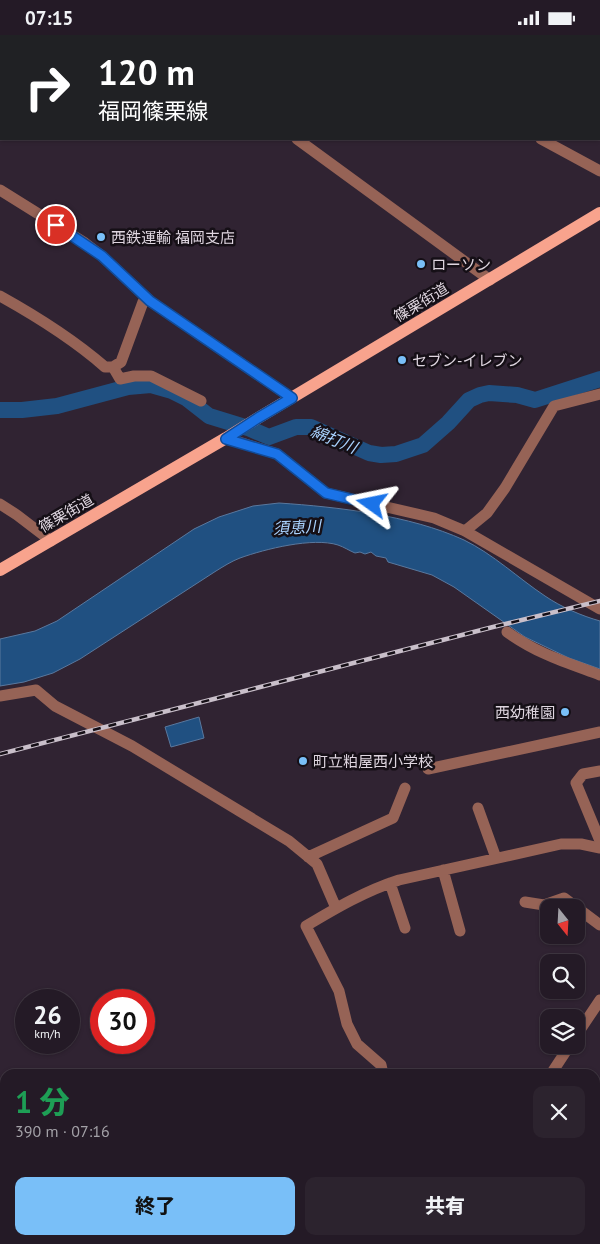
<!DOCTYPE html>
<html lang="ja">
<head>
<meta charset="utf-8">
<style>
  body { margin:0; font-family:"PT Sans","Noto Sans JP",sans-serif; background:#2c232e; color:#f1f3f6; height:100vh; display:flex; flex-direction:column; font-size:19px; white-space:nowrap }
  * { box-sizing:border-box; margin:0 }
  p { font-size:16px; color:#a3a1a7 }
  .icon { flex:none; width:28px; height:28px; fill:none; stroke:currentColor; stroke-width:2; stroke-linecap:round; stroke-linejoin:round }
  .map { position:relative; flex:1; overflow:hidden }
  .drawer { position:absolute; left:0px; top:1034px; width:600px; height:176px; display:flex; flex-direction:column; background:#241a26; border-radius:15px 15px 0 0; box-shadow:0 1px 4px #0004,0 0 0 1px #413843 }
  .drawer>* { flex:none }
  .guide { position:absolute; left:0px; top:0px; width:600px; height:105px; box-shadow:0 1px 4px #0004,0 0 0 1px #413843; background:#202124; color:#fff; overflow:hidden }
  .needle { width:32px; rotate:162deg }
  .tools { position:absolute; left:540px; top:864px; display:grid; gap:10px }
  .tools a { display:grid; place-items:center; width:45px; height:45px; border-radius:10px; background:#241a26; box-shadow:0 1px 4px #0004,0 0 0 1px #413843; font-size:25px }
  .speed { position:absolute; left:15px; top:954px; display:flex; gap:10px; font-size:25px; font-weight:700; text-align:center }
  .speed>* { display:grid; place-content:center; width:65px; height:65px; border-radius:50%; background:#241a26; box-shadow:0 1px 4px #0004,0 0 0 1px #413843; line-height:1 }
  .speed small { font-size:12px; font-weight:400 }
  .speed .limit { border:8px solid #d22; background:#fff; color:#111 }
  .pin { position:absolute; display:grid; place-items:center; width:42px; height:42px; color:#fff; margin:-21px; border:2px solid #fff; border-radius:50%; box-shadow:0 1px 5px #0007 }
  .me { position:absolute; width:55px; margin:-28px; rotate:282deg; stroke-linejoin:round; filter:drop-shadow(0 0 4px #0008) }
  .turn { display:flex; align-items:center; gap:18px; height:105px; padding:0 15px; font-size:22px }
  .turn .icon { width:65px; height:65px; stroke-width:2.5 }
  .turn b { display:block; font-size:35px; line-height:42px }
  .round { display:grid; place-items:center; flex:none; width:52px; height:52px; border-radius:10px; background:#2c232e }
  .headline { display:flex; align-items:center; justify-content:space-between; height:85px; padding:0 15px }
  h1 { font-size:30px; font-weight:800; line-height:38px; color:#1e9e55 }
  .primary-button { display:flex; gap:10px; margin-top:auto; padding:10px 15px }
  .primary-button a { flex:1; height:58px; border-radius:10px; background:#79bff8; color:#111; font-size:20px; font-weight:800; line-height:58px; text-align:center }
  .primary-button a+a { background:#2c232e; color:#f1f3f6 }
  .status { display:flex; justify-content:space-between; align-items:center; height:35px; padding:0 25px; background:#241a26; direction:ltr }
  .status svg { height:14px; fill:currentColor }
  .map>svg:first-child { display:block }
  .water { fill:#205081; stroke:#59789e }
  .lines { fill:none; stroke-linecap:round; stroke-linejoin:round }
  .river { stroke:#205081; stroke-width:16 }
  .minor { stroke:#966356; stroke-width:11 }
  .major { stroke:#f8a38d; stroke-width:12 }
  .rail-casing { stroke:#c9bfca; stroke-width:4.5 }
  .rail { stroke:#150f16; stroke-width:2.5; stroke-dasharray:8; stroke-linecap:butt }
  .route-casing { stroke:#114b97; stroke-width:12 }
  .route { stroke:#1a73e8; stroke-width:9 }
  .poi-dot { fill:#79bff8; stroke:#150f16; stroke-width:2 }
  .labels { text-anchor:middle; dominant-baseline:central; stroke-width:5; stroke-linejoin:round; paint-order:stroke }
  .poi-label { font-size:15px; fill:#dfd6e0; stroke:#150f16; text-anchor:start }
  .street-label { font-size:15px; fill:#dfd6e0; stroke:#150f16 }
  .water-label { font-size:16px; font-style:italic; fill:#a9d2fe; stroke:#150f16 }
</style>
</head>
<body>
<div class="status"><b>07:15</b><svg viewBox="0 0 49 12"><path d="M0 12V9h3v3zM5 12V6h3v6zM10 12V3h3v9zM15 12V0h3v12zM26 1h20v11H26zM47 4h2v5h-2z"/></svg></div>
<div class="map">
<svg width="600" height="1209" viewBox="0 0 600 1209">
  <rect width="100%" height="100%" fill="#302332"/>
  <path class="water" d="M279 468C338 472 409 480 464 505 493 519 518 543 545 561 561 572 582 581 600 586V634L569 623 525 602 454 552 432 540 388 527 386 523 376 521 371 517 365 519 360 517 355 518C350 516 344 512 338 510 313 502 265 514 240 523 232 526 224 531 216 536L80 624 53 638 24 647 0 651V604L35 596 57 586 194 494 219 482 253 471Z
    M199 682 204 703 171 712 165 692Z"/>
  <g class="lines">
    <path class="river" d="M0 375H22L57 371 128 352 151 350 172 356 186 363 209 381 248 393 269 402 296 392H311L369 418 381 420 396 419 423 410 448 388 469 365 480 360 489 358 517 360 535 365 600 344"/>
    <path class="minor" d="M151 0 153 1
      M272 0 274 1
      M418 0 420 1
      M191 1 192 0
      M245 1 246 0
      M331 1 332 0
      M579 1V0
      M297 104 490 245
      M541 104 600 136
      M0 155 85 208 102 221 150 266 292 363
      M0 261C36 281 73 304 105 332H113L121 327 143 267 146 263
      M113 332 120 344 134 341H151L201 366
      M226 403 277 419 326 458 434 483 465 496 600 574
      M0 469 17 480 51 506
      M465 496 487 478 505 453 554 371 600 359
      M507 597C538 619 565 627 600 640
      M0 661 36 655 55 671 132 711 289 806 317 829 336 873
      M428 734 600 697
      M600 736 583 739 576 748 600 806
      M478 773 496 823
      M308 822 393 783 405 753
      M443 835 460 896
      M390 848 405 893
      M525 867 544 870 564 863 600 890
      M576 1001 600 965
      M383 1039 381 1030 357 1009 347 989 339 956 306 891C336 873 365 856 399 845L561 809H581L600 813
      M551 1039 570 1010
      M595 1091H600
      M220 1205 222 1209
      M165 1209 171 1205
      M264 1209 271 1205
      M428 1209 432 1205"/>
    <path class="major" d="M0 535 226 403 258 383 600 178"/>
    <defs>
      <path id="rail" d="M0 719 493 592 600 566"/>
    </defs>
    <use href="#rail" class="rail-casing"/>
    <use href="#rail" class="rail"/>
  </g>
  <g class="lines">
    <defs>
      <path id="route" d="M56 190 102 221 150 266 292 363 258 383 226 404 277 419 326 458 372 469"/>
    </defs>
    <use href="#route" class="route-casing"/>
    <use href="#route" class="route"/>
  </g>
  <g class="poi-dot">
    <circle cx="101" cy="202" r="5"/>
    <circle cx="421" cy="229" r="5"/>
    <circle cx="402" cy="325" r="5"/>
    <circle cx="565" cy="677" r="5"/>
    <circle cx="303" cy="726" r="5"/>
  </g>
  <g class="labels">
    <g class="poi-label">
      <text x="111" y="202">西鉄運輸 福岡支店</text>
      <text x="431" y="229">ローソン</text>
      <text x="412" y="325">セブン-イレブン</text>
      <text x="555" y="677" text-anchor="end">西幼稚園</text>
      <text x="313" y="726">町立粕屋西小学校</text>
    </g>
    <g class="street-label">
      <text transform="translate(421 267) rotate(-31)">篠栗街道</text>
      <text transform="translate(66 478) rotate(-30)">篠栗街道</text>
    </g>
    <g class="water-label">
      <text transform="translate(334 404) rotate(22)">綿打川</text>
      <text transform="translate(297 492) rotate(-3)">須恵川</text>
    </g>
  </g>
</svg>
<div class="tools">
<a><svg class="needle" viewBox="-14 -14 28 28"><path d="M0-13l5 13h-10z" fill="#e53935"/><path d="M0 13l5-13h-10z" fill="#a3a1a7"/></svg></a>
<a><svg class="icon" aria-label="search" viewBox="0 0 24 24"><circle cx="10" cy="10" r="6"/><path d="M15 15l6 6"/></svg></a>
<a><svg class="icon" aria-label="layers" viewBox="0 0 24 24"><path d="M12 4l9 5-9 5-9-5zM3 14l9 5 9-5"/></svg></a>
</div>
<div class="speed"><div>26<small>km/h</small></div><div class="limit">30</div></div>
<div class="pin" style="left:56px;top:190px;background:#d93025"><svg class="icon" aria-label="arrive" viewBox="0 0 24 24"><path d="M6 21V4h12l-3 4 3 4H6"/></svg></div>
<svg class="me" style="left:372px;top:469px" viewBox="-20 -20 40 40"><path d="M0-17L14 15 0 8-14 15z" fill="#1a73e8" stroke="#fff" stroke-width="4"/></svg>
<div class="guide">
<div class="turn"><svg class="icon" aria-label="right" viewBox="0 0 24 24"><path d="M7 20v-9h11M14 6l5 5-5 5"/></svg><div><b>120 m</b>福岡篠栗線</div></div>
</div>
<section class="drawer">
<div class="headline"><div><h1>1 分</h1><p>390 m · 07:16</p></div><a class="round"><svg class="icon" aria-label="close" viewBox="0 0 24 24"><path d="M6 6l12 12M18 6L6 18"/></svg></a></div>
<div class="primary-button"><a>終了</a><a>共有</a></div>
</section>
</div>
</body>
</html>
